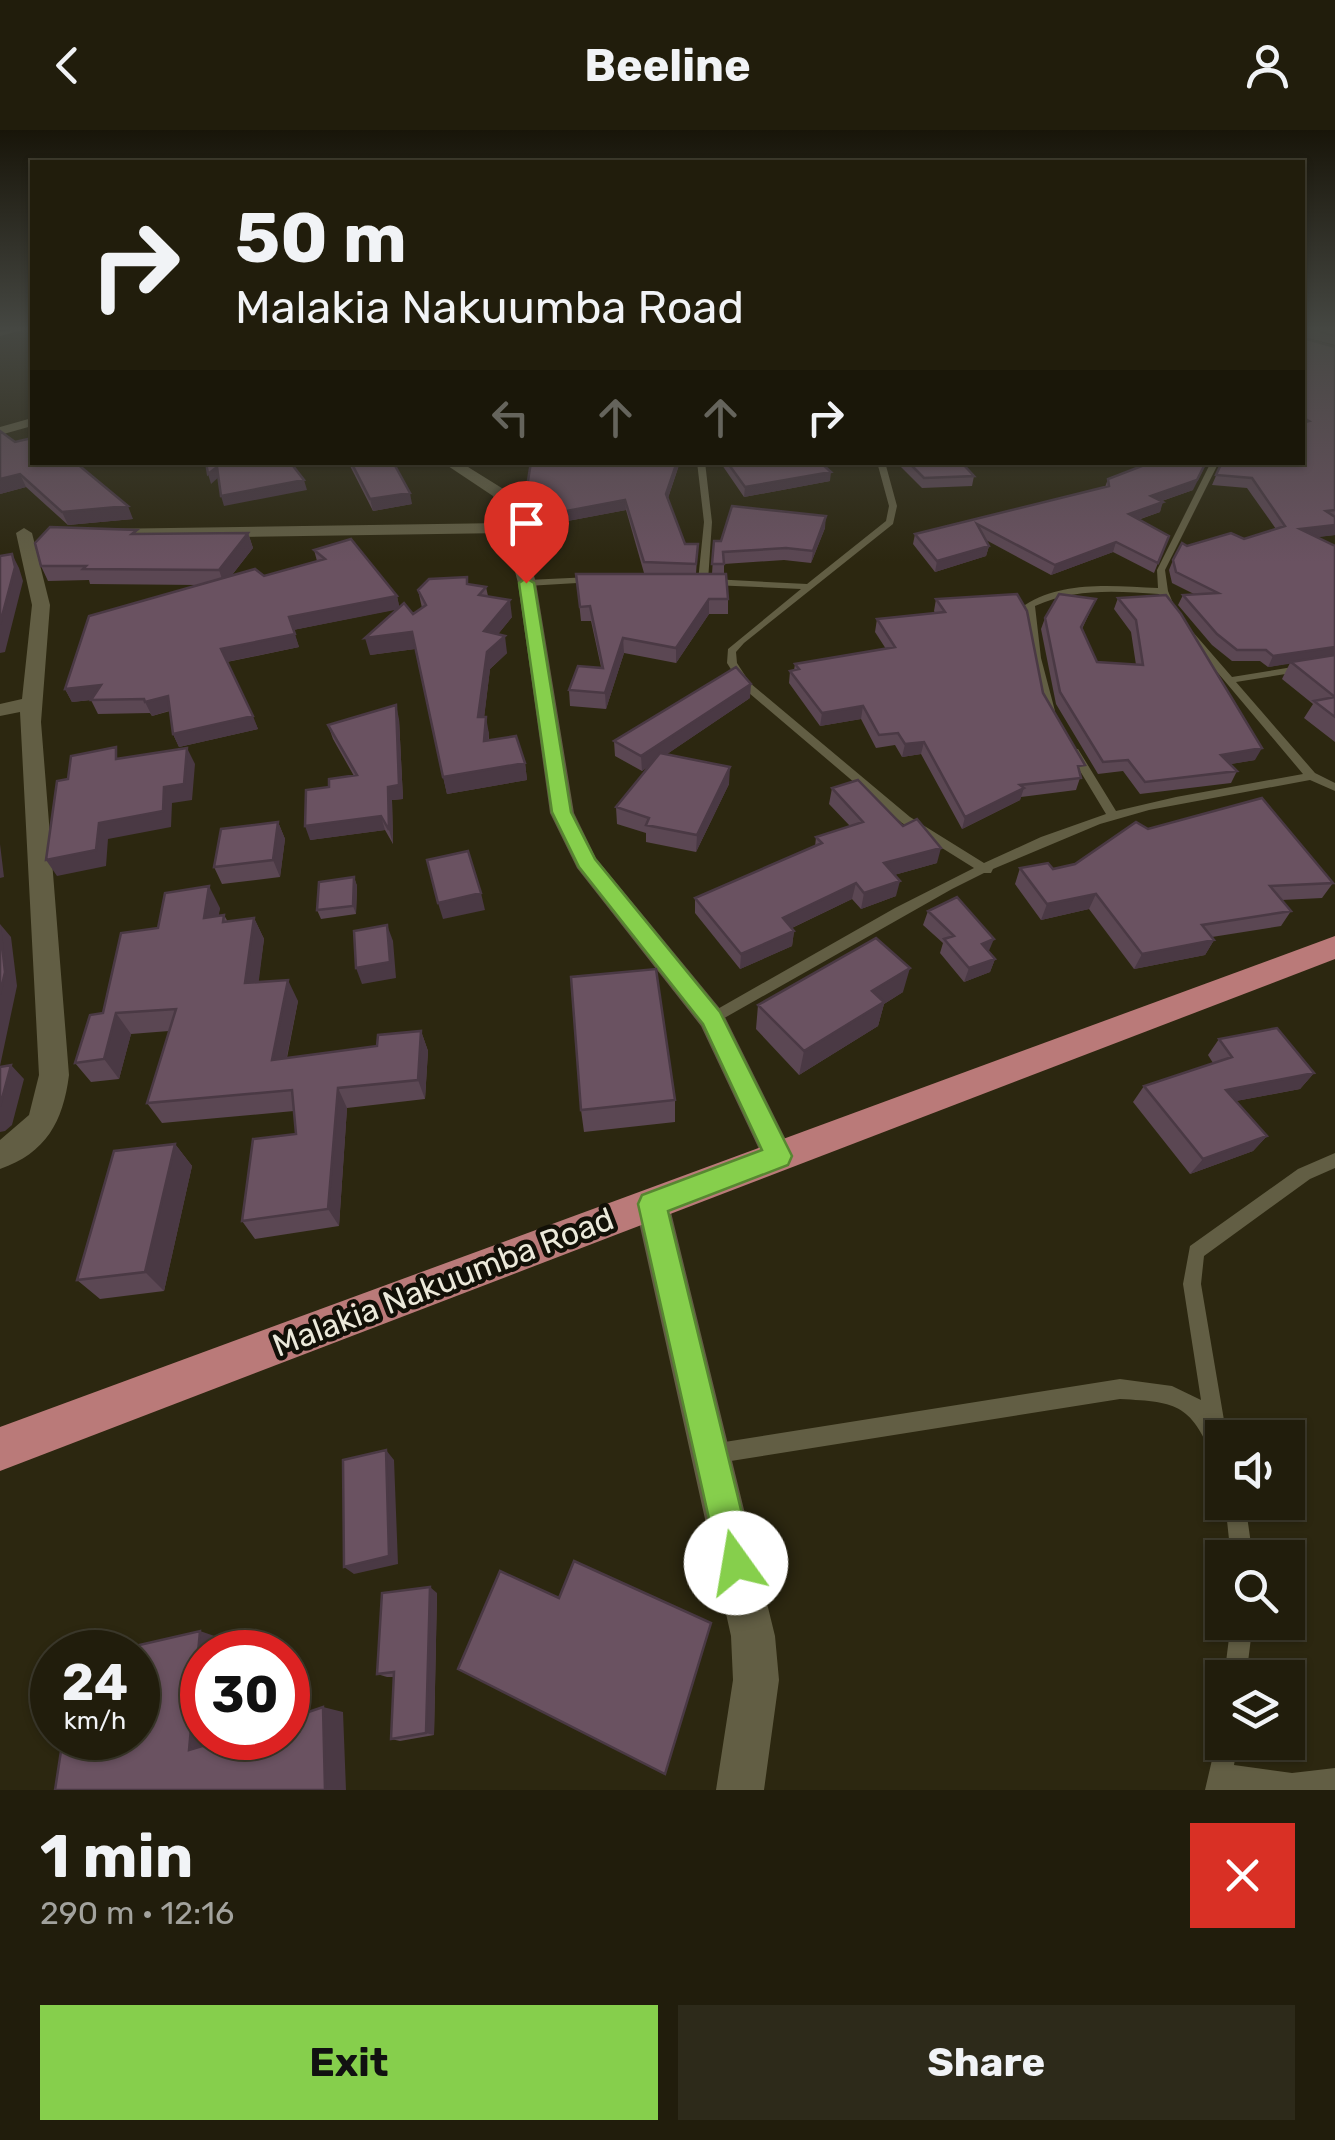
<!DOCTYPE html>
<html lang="en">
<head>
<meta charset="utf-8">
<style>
  body { margin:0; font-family:Rubik,sans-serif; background:#2d2a1a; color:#f1f3f6; height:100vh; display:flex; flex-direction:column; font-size:38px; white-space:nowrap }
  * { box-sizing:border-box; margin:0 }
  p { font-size:32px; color:#a2a29d }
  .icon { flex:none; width:55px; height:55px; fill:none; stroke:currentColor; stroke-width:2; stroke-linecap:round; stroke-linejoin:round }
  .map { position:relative; height:1660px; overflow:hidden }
  .panel { display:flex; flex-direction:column; background:#211d0c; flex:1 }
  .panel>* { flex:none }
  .top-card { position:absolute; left:30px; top:30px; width:1275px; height:305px; border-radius:0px; box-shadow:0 2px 8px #0004,0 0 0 2px #3e3b2d; background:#211d0c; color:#f1f3f6; overflow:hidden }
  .tools { position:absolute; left:1205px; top:1290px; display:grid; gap:20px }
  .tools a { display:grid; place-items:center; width:100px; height:100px; border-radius:0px; background:#211d0c; box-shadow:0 2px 8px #0004,0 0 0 2px #3e3b2d; font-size:50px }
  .speed { position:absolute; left:30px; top:1500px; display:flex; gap:20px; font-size:50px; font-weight:700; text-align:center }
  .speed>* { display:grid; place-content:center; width:130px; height:130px; border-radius:50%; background:#211d0c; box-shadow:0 2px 8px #0004,0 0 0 2px #3e3b2d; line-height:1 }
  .speed small { font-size:25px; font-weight:400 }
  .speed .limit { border:15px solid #d22; background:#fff; color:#111 }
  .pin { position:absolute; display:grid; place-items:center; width:85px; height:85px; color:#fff; margin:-102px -42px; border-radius:50% 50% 50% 0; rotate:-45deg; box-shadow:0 0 10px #0007 }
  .pin .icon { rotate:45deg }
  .me { position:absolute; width:110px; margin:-55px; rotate:347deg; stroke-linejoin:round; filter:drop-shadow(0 0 8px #0008) }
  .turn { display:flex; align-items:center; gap:35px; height:210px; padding:0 40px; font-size:45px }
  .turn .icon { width:130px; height:130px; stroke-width:2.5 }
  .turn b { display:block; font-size:70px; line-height:85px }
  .lanes { display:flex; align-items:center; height:95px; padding:0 40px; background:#0003; justify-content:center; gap:50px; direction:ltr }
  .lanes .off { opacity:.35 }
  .round { display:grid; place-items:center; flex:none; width:105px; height:105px; border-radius:0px; background:#2d2a1a }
  .overview { display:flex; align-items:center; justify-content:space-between; height:170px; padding:0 40px }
  h1 { font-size:60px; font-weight:700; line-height:75px }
  .cta { display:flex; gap:20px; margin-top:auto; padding:20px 40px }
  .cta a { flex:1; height:115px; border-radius:0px; background:#86cf4c; color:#111; font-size:40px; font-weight:700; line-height:115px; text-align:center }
  .cta a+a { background:#2d2a1a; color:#f1f3f6 }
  header { display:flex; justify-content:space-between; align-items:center; height:130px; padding:0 40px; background:#211d0c; font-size:45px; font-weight:700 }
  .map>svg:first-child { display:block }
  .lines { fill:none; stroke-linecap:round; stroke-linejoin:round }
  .lane { fill:#625e44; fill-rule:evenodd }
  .street { fill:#625e44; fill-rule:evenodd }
  .primary { fill:#ba7a79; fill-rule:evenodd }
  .wall { fill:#5b4753 }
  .shaded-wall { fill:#4a3944 }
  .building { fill:#6a5261; stroke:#4a3944; stroke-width:2.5 }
  .route { fill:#86cf4c; stroke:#578731; stroke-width:2.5 }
  .labels { text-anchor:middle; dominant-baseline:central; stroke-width:9; stroke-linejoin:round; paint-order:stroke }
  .near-street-label { font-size:32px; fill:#ebe9da; stroke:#121007 }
</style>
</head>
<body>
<header><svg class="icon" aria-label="back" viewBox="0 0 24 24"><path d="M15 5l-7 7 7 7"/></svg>Beeline<svg class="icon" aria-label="person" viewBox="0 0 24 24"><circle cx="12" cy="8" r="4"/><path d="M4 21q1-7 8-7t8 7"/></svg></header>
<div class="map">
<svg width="1335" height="1660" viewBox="0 0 1335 1660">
  <rect width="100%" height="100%" fill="#2c2710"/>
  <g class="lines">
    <path class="lane" d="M15 199H27L0 206V202Z
      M697 332H705L712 392 708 451 703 454 698 451 704 392Z
      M877 332H885L897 376 893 394 744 513 736 522 737 533 750 553 910 687 984 733 1041 707 1106 684 1068 621 1070 619H1078L1116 681 1176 667 1303 644 1186 505V501H1192L1232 547 1335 530V536L1236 552 1315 643 1335 653V661L1310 650 1149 680 1100 694 993 739 991 743H984L952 759 712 895 707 893 705 889 707 885 895 778 974 738 902 693 742 557 727 533 728 519 801 459 712 455 707 452 712 449 807 454 886 391 889 376Z
      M1211 332H1219L1165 440 1168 461 1175 478 1173 480H1167L1159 464C1116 461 1075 458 1035 476L1041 528 1055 581 1054 583H1046L1031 528 1025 475C1063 450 1115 456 1158 458L1157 440Z
      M591 447 596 450 594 452 527 456 522 453 527 450Z
      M1335 1023V1038L1310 1049 1204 1126 1201 1154 1226 1302 1225 1308H1222V1335L1215 1332C1191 1275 1180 1272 1120 1269L712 1334 705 1331 702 1324 705 1317 712 1314 1120 1249 1172 1256 1201 1270 1183 1154 1190 1116 1298 1039Z
      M1225 1372H1245L1253 1428H1231Z
      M1231 1492H1253L1246 1548H1224Z
      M1222 1602V1612H1238L1234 1635 1292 1643 1335 1638V1660H1205L1218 1604Z"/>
    <path class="street" d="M32 288V296L0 305V297Z
      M442 332H460L505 360 514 374 536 453 574 683 596 728 722 881 794 1026 789 1036 778 1040 767 1036 701 896 577 738 550 683 518 453 505 403 101 409 93 404 101 399 503 393 493 366Z
      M24 398 32 403 50 475 41 592 69 945C63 992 46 1023 0 1039V1010L29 985 39 945 20 582 0 586V574L22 569 32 475 16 403Z
      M652 1059 664 1063 669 1074 775 1506 779 1550 764 1660H716L733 1550 731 1506 635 1074 640 1063Z"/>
    <path class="primary" d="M1335 806V829L0 1341V1297Z"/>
  </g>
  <path class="wall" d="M1302 199H1335V215L1303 207 1335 217V405L1316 407 1335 416V612L1304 588 1313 574 1282 549 1290 533 1268 537 1260 531H1232L1212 515 1178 475 1183 465 1194 464 1172 453 1169 440 1173 430 1187 416 1244 409 1276 399 1247 358 1212 355 1222 332H1302Z
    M0 301 133 389 68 395 26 357 0 364Z
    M348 332H393L412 374 373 381Z
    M680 332 668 368 685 414H698L696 444H712L714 411 825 398 811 433 784 430 724 434V444L728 469V484H709L676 533 624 523 606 579 570 576 569 560 601 537 591 491H581L576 444H690L644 443 626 380 541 396 527 373 526 363 558 334Z
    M720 332H836L822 334 830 351 744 367Z
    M896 332H961L974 346 972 356 922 358Z
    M1108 349 1193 360 1162 371 1160 382 1138 390 1169 406 1154 443 1113 422 1051 445 986 410 989 416 986 426 935 442 913 414 915 404 1105 357Z
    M138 403H248L253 418 232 445 264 446 317 431 314 420 397 466 399 477 413 484 422 478 418 460 468 454 486 457 488 466 512 487 498 504 507 523 490 539 484 587 489 604V610L525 633 527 650 447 664 415 519 370 525 397 479 293 500 299 517 227 532 258 599 179 617 173 604 170 581 152 586 150 583 98 584 91 570 72 572 65 559 198 455 90 454 89 450 48 451 41 436Z
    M1118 468 1255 630 1230 634 1237 641 1231 653 1140 664 1123 641 1098 644 1056 574 1041 499 1045 488 1096 469 1082 499 1097 532 1136 535 1131 502 1114 479Z
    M936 469 1043 563 1081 645 1076 660 1021 667 1020 670 962 699 921 624 902 627 895 615 876 618 861 589 820 596 789 553 790 541 794 540 795 534 886 519 875 502 877 489 935 483 934 481Z
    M750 568 667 624 729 654 696 722 646 712V703L617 694 616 677 649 636 642 641 615 626 614 611Z
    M399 589 403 669 392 670 393 714 385 700 310 710 329 657 354 646 333 609 328 595Z
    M832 658 937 733 894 745 896 766 861 779 852 769 792 798 794 801 792 816 740 839 695 783V768L815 717 816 707 850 696 829 674Z
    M278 692 285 709 280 747 222 754 214 737Z
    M1148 699 1333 753 1322 768 1282 770 1291 781 1281 796 1212 807 1214 810 1205 825 1134 839 1089 779 1041 790 1015 754 1020 738 1053 739 1075 734Z
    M354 747 357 756 356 784 321 789 317 780Z
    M220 778 218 786 224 785 228 792 254 788 264 809 258 852 298 871 287 928 377 916 421 901 428 921 425 969 347 978 339 1096 255 1109 242 1091 296 1004 294 981 162 993 147 973 169 901 131 904 119 949 91 952 75 933 158 798Z
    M928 781 995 829 990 842 964 852 940 823 943 813 923 795Z
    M903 862 884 874 878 896 799 945 756 899 758 875Z
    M1219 909 1314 943 1300 959 1236 971 1267 1006 1253 1021 1190 1044 1133 972 1144 956 1213 933 1208 925Z
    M675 970V992L584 1002 581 980Z
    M175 1014 192 1036 164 1161 100 1169 77 1150Z
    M437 1463 434 1605 400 1611 391 1609 394 1547H387L377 1544Z"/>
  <path class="shaded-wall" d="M677 332H680L666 374V364Z
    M1207 332 1193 360 1147 376 1151 366Z
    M217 337 220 346 211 354 208 344Z
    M831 342 830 351 744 367 745 357Z
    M20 344 26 357 0 364V349Z
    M304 350 307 360 224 376 221 366Z
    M410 363 412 374 373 381 370 369Z
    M625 370 626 380 541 396 540 386Z
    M1163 372 1160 382 1125 394 1129 384Z
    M128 376 133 389 68 395 62 382Z
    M826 386 825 398 811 433 813 421Z
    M1335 395V405L1295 410 1300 399Z
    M248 403 253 418 224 455 219 440Z
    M1116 412 1113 422 1051 445 1055 435Z
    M989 416 986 426 935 442 937 431Z
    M12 424 19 438 23 451 5 522 0 523V494Z
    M397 466 400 479 293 500 289 487Z
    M709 469V484L676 533V518Z
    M510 470 512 487 487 518 484 501Z
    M412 502 415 519 370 525 365 508Z
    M295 504 299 517 226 532 221 519Z
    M505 506 507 523 490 539 482 605 478 587 487 522Z
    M623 508 624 523 606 579 605 563Z
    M1335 517V527L1268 537 1273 526Z
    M751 554 750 568 642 641 641 626Z
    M101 555 108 568 72 572 65 559Z
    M168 566 174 579 152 586 145 572Z
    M396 575 399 589 403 669 392 670 393 714 389 700 388 657Z
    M863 576 861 589 820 596 822 583Z
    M253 586 258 599 179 617 173 604Z
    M486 587 489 604 487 629 484 611Z
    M924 612 921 624 902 627 905 614Z
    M187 618 195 634 192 670 172 673 171 697 108 709 106 736 57 746 46 730 99 693 164 657Z
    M1262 618 1255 630 1214 637 1221 625Z
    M525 633 527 650 447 664 443 647Z
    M730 637 729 654 696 722 697 705Z
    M1024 658 1020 670 962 699 965 687Z
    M381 686 385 700 310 710 305 696Z
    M278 692 285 709 280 747 273 730Z
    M0 714 4 747 0 748Z
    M941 718 937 733 880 749 884 733Z
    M354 747 357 756 356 784 353 776Z
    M900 751 896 766 861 779 864 763Z
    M856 753 852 769 781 803 783 788Z
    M209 756 220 778 215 809 204 788Z
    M481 763 485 780 443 789 438 773Z
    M1096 764 1089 779 1041 790 1047 774Z
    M0 772V794L11 807 17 856 0 936Z
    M254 788 264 809 256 874 245 853Z
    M387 795 393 811 396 848 362 854 356 838Z
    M794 801 792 816 740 839 741 824Z
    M994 809 988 823 982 814Z
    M1214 810 1205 825 1134 839 1142 824Z
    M995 829 990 842 964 852 969 838Z
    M910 838 903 862 884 874 878 896 799 945 804 921 872 861Z
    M288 850 298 871 282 950 272 930Z
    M116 883 131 904 119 949 104 929Z
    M421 901 428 921 425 969 418 950Z
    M11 935 24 949 12 995 5 1001 0 1002V976Z
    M1314 943 1300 959 1214 975 1226 960Z
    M338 958 347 978 339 1096 328 1079Z
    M1267 1006 1253 1021 1190 1044 1203 1029Z
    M175 1014 192 1036 164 1161 145 1142Z
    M386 1320 394 1330 398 1434 354 1444 344 1437Z
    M430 1457 437 1463 434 1605 426 1603Z
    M200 1501 226 1510 225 1522H202V1608H219L217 1623 189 1620Z
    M323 1577 343 1582 346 1660H325Z"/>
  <path class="building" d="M1311 199H1335V206Z
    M1302 206 1303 208 1335 217V380L1326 381 1335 387V395L1300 399 1335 416V517L1273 526 1266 520H1237L1217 504 1183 465 1218 463 1176 442 1173 430 1182 413 1187 416 1231 403 1244 409 1285 396 1252 348 1216 345 1222 332H1302V293L1309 291 1302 287Z
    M0 301 15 312 32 308V332H75L128 376 62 382 20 344 0 349Z
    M206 332H290L304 350 221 366 217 337 208 344Z
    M351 332H393L410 363 370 369Z
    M531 332H557L556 334 590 332H677L666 364 685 414H698L696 434 644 432 625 370 540 386 526 363Z
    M727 332H820L831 342 745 357Z
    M908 332H961L974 346 924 348Z
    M1152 332H1206L1197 350 1151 366 1163 372 1129 384 1169 406 1158 433 1116 412 1055 435 977 394 989 416 937 431 915 404 1109 356 1108 349Z
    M732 376 826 386 813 421 786 418 723 422 724 434H712L714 411H721Z
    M50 397 137 400 132 404 248 403 219 440 83 439 86 436H41L35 413Z
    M351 409 397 466 289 487 295 504 221 519 253 586 173 604 168 566 145 572 144 569 91 570 101 555 65 559 89 486 255 439 264 446 325 429 314 420Z
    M12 424 15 437 0 494V426Z
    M576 444H726L728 469H709L676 518 623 508 605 563 569 560 578 536 603 538 590 476 580 477Z
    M467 447V454L486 457 479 465 510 470 484 501 505 506 487 522 478 587H486L484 611 516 606 525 633 443 647 412 502 365 508 404 473 413 484 426 475 418 460 429 449Z
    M1017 464 1027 481 1043 563 1085 635 1078 636 1081 648 1020 655 1024 658 965 687 924 612 905 614 898 603 879 605 863 576 822 583 790 541 799 539 795 534 895 517 877 489 945 482 936 469Z
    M1059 464 1096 469 1081 497 1097 532 1143 535 1136 490 1118 468 1166 465 1181 484 1262 618 1221 625 1237 641 1145 652 1128 630 1103 632 1060 562 1045 488Z
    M1335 525V587L1314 571 1335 567 1291 532Z
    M736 537 751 554 641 626 614 611Z
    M396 575 399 655 388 657 389 700 381 686 305 696 306 660 329 657V649L357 645 328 595Z
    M116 617V629L187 618 184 654 164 657 163 681 99 693 96 720 46 730 57 651 68 649 71 626Z
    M660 623 730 637 697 705 646 695 649 688 616 677Z
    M858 650 903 696 917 689 941 718 884 733 900 751 864 763 856 753 783 788 794 801 741 824 695 768 822 713 816 707 863 692 832 658Z
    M1262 668 1333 753 1270 756 1291 781 1202 795 1214 810 1142 824 1096 764 1047 774 1020 738 1048 733 1053 739 1075 734 1136 692 1148 699Z
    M278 692 273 730 214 737 221 699Z
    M468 721 481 763 438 773 427 730Z
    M354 747 353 776 317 780 319 752Z
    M209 756 204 788 224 785 223 792 254 788 245 853 288 850 272 930 377 916 378 905 421 901 418 950 338 958 328 1079 242 1091 253 1009 296 1004 292 960 147 973 176 879 116 883 104 929 75 933 90 885 103 883 121 803 158 798 165 763Z
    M957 767 994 809 982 814 995 829 969 838 944 809 954 806 928 781Z
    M387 795 390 832 356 838 354 801Z
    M0 797 5 842 0 864Z
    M876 808 910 838 872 861 884 872 804 921 758 875Z
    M656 839 675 970 581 980 571 847Z
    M1277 898 1314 943 1226 960 1267 1006 1203 1029 1144 956 1232 927 1219 909Z
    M11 935 0 976V937Z
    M175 1014 145 1142 77 1150 114 1021Z
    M386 1320 389 1426 344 1437 343 1330Z
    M574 1431 711 1493 665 1644 458 1539 500 1441 559 1468Z
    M430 1457 426 1603 391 1609 394 1542 377 1544 382 1463Z
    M200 1501 189 1620 229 1608H288V1589L323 1577 325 1660H55L63 1608H138V1522H109Z"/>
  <linearGradient id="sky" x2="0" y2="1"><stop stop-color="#181509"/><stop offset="0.46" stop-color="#454742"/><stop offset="1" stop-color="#454742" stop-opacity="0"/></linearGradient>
  <rect width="1335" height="432" fill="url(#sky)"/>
  <path class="route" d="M526 448 534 453 571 682 595 729 720 882 792 1026 788 1035 668 1081 754 1433 749 1445 736 1451 724 1445 719 1433 638 1074 642 1065 762 1020 703 894 579 737 552 682 519 453Z"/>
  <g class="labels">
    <g class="near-street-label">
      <text transform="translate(443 1152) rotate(-21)">Malakia Nakuumba Road</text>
    </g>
  </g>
</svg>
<div class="tools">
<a><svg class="icon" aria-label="sound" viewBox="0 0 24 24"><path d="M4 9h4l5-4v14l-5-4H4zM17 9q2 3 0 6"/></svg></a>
<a><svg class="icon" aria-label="search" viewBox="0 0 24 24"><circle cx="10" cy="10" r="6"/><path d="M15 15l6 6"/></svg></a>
<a><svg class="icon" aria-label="layers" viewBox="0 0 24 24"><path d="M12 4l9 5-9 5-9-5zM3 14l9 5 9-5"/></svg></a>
</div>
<div class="speed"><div>24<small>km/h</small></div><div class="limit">30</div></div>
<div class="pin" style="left:526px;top:453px;background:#d93025"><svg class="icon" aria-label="arrive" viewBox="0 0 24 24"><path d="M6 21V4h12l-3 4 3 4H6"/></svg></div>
<svg class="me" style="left:736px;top:1433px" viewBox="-20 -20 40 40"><circle r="19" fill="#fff"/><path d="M0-13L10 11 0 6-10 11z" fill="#86cf4c"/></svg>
<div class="top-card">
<div class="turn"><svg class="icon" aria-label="right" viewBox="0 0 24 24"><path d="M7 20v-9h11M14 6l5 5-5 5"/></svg><div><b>50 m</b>Malakia Nakuumba Road</div></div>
<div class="lanes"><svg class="icon off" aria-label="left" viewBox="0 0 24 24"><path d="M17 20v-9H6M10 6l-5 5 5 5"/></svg><svg class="icon off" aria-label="ahead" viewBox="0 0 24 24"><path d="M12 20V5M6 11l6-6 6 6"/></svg><svg class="icon off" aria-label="ahead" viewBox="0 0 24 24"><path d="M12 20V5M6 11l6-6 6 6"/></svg><svg class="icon" aria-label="right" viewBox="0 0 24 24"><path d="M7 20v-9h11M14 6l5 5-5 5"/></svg></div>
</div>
</div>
<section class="panel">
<div class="overview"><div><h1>1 min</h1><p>290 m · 12:16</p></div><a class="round" style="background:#d93025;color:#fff"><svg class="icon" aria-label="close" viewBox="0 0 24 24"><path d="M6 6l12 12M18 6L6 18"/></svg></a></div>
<div class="cta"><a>Exit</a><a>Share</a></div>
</section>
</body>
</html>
